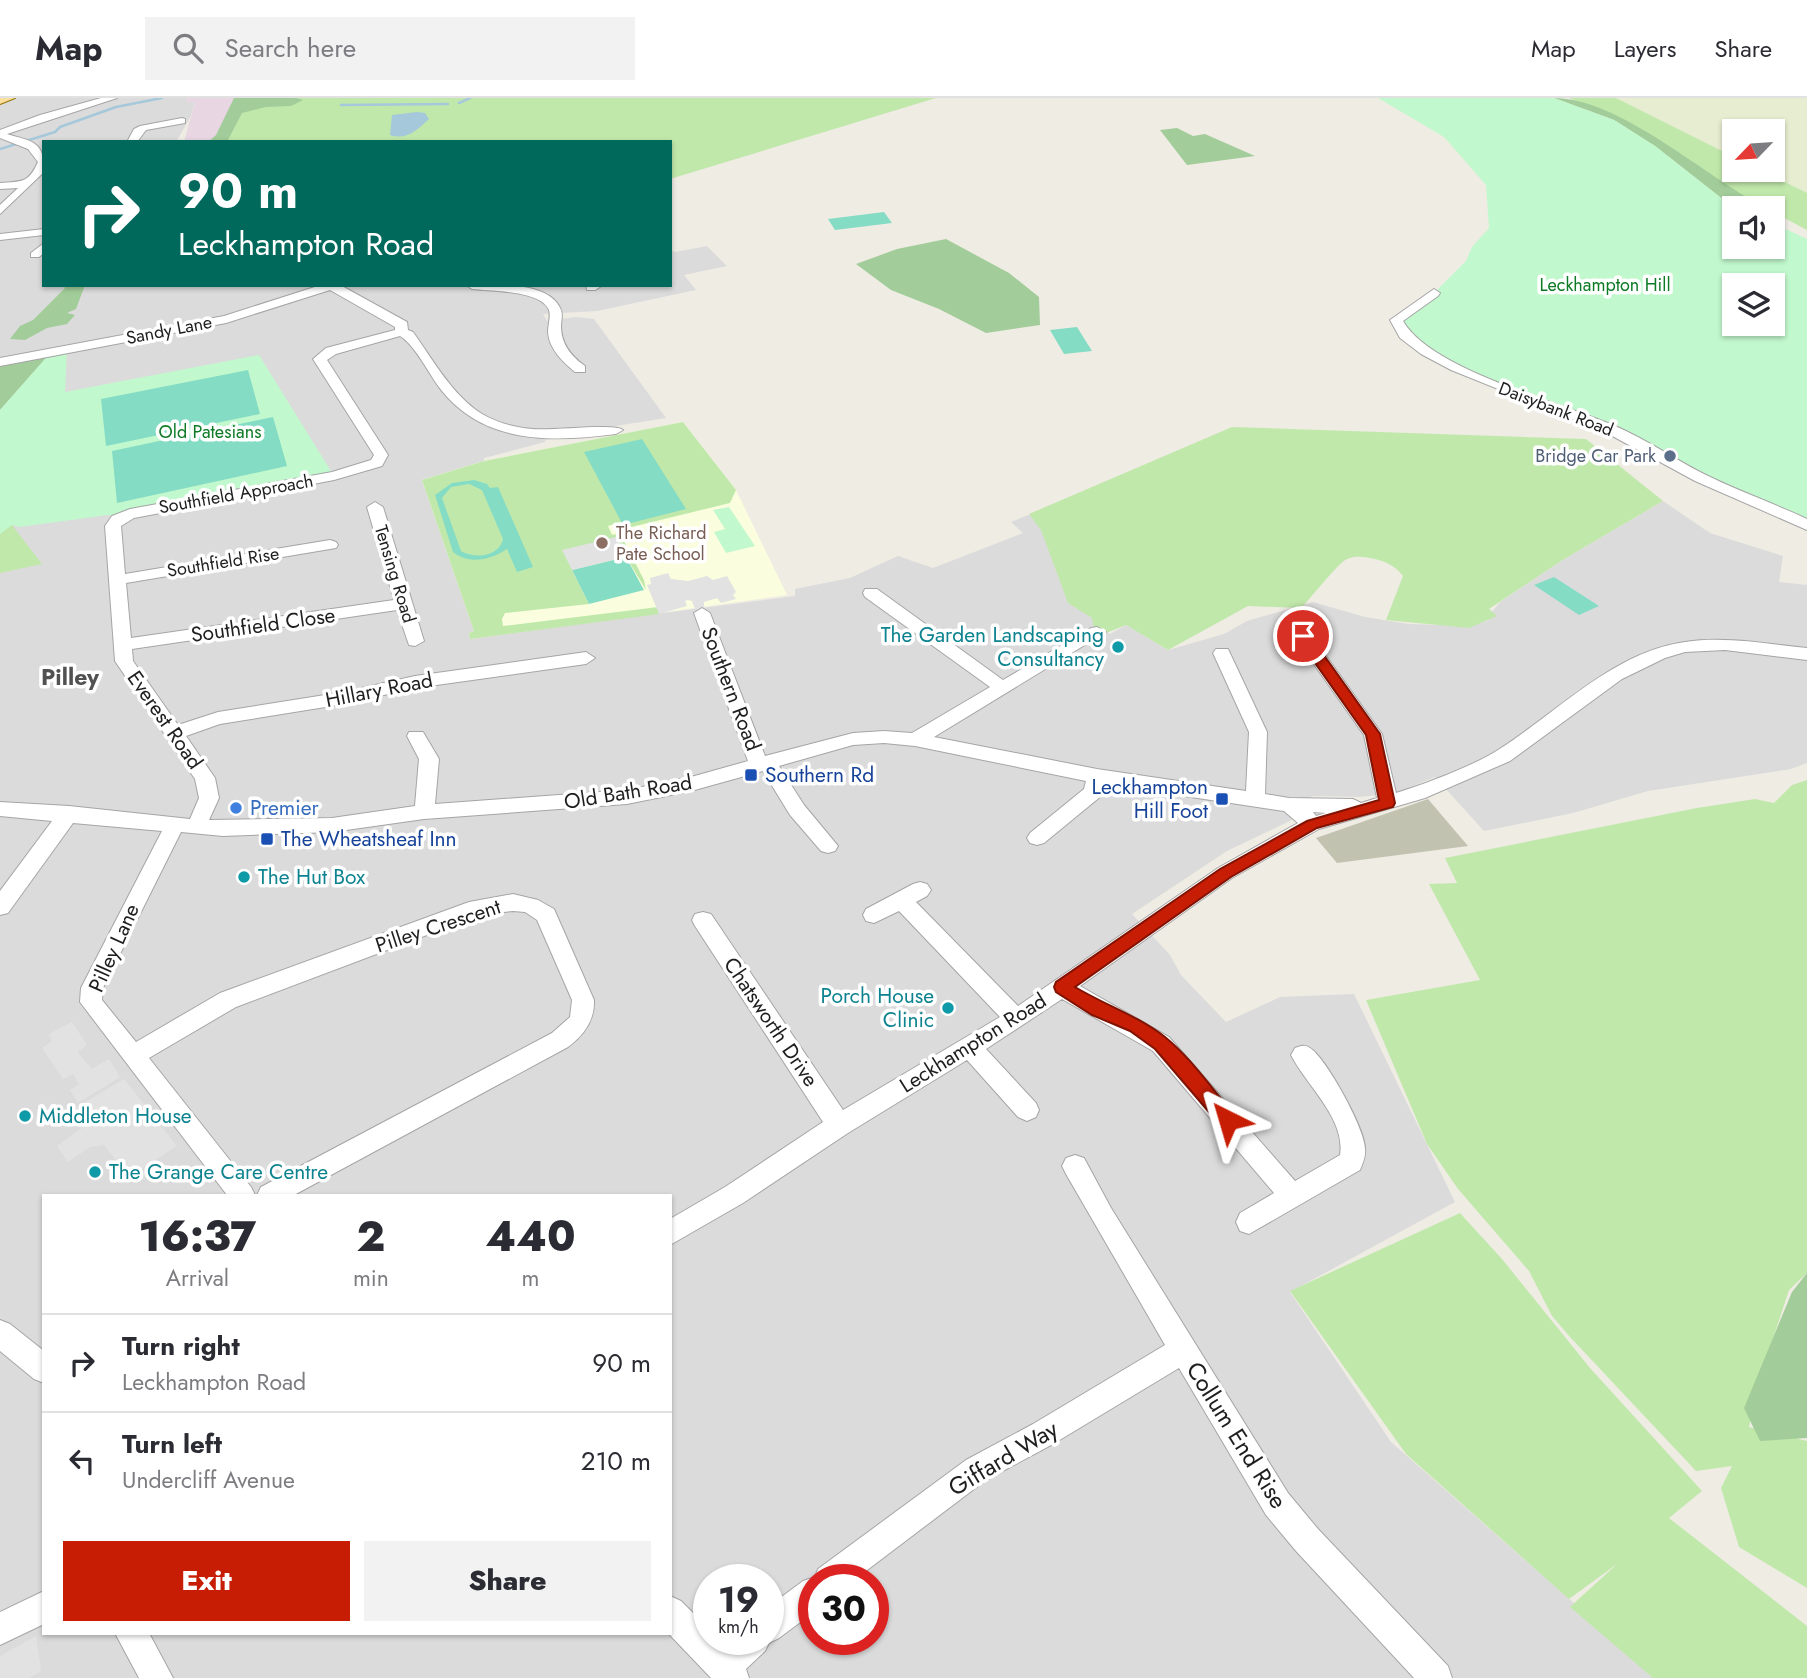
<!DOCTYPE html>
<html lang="en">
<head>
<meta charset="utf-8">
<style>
  body { margin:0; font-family:Jost,sans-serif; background:#f2f2f3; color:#2b2b33; height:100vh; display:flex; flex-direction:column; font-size:26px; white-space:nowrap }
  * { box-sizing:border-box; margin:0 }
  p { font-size:23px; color:#7c7c81 }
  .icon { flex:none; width:38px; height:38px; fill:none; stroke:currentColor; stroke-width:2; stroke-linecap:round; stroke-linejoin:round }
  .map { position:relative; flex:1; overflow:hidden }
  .sheet { position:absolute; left:42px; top:1096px; width:630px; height:441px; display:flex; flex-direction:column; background:#fff; border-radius:0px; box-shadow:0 2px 5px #0004 }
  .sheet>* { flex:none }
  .guide { position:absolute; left:42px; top:42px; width:630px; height:147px; border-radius:0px; box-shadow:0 2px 5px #0004; background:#00695c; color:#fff; overflow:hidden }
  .needle { width:46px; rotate:245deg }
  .controls { position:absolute; left:1722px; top:21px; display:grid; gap:14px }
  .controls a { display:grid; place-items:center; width:63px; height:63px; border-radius:0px; background:#fff; box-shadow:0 2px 5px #0004; font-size:35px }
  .speed { position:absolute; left:693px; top:1466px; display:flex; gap:14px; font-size:35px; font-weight:700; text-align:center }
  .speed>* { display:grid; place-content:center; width:91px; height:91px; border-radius:50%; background:#fff; box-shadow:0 2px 5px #0004; line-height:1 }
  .speed small { font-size:18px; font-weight:400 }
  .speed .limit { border:10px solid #d22; background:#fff; color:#111 }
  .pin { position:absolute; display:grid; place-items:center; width:60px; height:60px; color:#fff; margin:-30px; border:4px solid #fff; border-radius:50%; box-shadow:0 2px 7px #0007 }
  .me { position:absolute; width:77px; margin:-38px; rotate:320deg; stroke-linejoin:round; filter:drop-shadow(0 0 5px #0008) }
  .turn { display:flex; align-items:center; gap:24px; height:147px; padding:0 21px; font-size:32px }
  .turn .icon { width:91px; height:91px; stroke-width:2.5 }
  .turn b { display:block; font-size:49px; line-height:60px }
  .eta { display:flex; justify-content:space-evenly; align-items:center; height:119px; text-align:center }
  .eta b { font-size:42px; font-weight:800; line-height:49px }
  .button { display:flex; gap:14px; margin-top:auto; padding:14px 21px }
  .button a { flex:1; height:80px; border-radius:0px; background:#c71d05; color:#fff; font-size:28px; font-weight:800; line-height:80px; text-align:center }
  .button a+a { background:#f2f2f3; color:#2b2b33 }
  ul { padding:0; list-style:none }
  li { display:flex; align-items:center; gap:21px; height:98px; padding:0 21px; border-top:2px solid #e1e1e2 }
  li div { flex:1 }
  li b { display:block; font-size:26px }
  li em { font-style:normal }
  header { display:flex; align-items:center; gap:42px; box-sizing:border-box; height:98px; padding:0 35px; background:#fff; border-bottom:2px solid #e1e1e2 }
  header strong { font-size:33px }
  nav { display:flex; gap:38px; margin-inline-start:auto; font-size:24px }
  .search { width:490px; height:63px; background:#f2f2f3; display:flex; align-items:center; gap:18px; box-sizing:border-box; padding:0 24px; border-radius:0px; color:#7c7c81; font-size:26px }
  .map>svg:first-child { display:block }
  .residential { fill:#dcdbdb; fill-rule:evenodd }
  .industrial { fill:#e8d6e2 }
  .education { fill:#fafede }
  .construction { fill:#c1c3b0 }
  .farmland { fill:#e7edd0 }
  .grass { fill:#c1e8ab }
  .forest { fill:#a2cd9a }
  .park { fill:#c2f8cd; fill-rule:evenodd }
  .pitch { fill:#84dcc5; fill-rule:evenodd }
  .parking { fill:#e2e2e2 }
  .water { fill:#a5c8db }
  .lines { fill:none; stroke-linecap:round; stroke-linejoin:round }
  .stream { stroke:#a5c8db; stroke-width:2.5 }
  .minor-casing { stroke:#a5a5a5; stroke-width:2 }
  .major-casing { stroke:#947604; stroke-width:2 }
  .minor { fill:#fff; fill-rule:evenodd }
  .major { fill:#f9de9e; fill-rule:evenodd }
  .route { fill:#c71d05; stroke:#811303; stroke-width:2 }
  .service-dot { fill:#5c6f8a; stroke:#fff; stroke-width:2.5 }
  .education-dot { fill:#8d6e63; stroke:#fff; stroke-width:2.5 }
  .culture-dot { fill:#0f9aa8; stroke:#fff; stroke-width:2.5 }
  .transit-dot { fill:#1a4fb4; stroke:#fff; stroke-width:2.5 }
  .shop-dot { fill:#3f7fe0; stroke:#fff; stroke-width:2.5 }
  .labels { text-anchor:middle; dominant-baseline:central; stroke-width:7; stroke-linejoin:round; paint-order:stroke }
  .far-park-label { font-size:18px; fill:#0e7a25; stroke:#fff }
  .far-street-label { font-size:18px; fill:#1e1e1e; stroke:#fff }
  .far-service-label { font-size:18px; fill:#4e5e75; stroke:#fff; text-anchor:end }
  .far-education-label { font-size:18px; fill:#785e54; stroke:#fff; text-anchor:start }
  .street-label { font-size:21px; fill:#1e1e1e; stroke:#fff }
  .culture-label { font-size:21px; fill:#0d838f; stroke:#fff; text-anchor:start }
  .transit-label { font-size:21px; fill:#164399; stroke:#fff; text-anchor:start }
  .shop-label { font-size:21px; fill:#366cbe; stroke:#fff; text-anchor:start }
  .neighbourhood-label { font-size:23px; font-weight:bold; fill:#515151; stroke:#fff }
  .near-street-label { font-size:24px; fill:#1e1e1e; stroke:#fff }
</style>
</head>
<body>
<header>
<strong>Map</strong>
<div class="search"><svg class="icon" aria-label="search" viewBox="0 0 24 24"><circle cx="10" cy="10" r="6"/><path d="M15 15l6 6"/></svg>Search here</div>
<nav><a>Map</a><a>Layers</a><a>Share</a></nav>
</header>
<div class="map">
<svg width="1807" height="1580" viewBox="0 0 1807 1580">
  <rect width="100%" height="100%" fill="#efece4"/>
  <path class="residential" d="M0 0H188L186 3H195L191 18 176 44H44V187H670V152L675 154 707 148 727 168 684 177 696 192 597 213 543 216 547 223 576 219 594 221 666 320 584 333 549 332 545 344 484 360V363L422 382 664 515 795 498V491L850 480 898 458 933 470 1023 435 1011 424 1060 404 1097 529 1110 536 1126 527 1168 552 1224 536 1247 523 1313 504 1365 519 1409 526 1471 528 1489 522 1488 519 1500 504 1561 463 1663 403 1710 435 1783 458 1779 484 1807 487V665L1791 671 1648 693 1573 715 1484 733 1435 679 1395 695 1359 699 1312 698 1290 723 1227 753 1132 816 1170 857 1181 877 1226 924 1280 899 1354 896 1455 1104 1290 1194 1391 1344 1659 1580H0ZM44 1097H670V1535H44ZM709 1482H768V1542H709ZM814 1482H873V1542H814Z"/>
  <path class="industrial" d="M188 0H241L215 44H184L195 4H185Z"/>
  <path class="education" d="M683 324 736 392 787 497 470 541 469 535 474 533 422 382 484 363Z"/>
  <path class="construction" d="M1428 701 1468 748 1337 765 1316 740Z"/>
  <path class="farmland" d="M1616 0H1807V95L1761 72H1773V33H1734V59Z"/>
  <path class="grass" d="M242 0H936L670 81V44H216Z
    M1569 0H1616L1734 59V72H1761L1807 95V132L1773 114V110C1748 110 1643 35 1614 18 1600 10 1584 6 1569 0Z
    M683 324 736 392 730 405 615 433 613 429 623 427 621 424 608 428 612 437 620 435 644 482 646 492 626 459 572 472 589 506 505 515 502 521 503 528 658 509 659 516 470 541 469 535 474 533 422 382 484 363Z
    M1232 329 1586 341 1663 403 1561 463 1489 511 1497 518 1469 530 1386 522 1403 478C1395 468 1387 464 1375 461 1366 459 1356 457 1347 461 1339 464 1311 500 1301 510L1248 508 1168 552 1126 527 1106 535 1094 530 1092 520 1068 505 1041 432 1029 416Z
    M0 425 12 427 42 466 0 475Z
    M1807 682V1175L1789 1192 1761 1277 1749 1329 1807 1343V1490L1739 1449 1721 1390 1732 1368 1696 1373 1570 1239 1552 1218 1529 1173 1458 1091 1427 1046 1366 902 1480 882 1429 786 1457 785 1445 760 1697 710 1755 701 1774 705 1792 687Z
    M1460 1115 1502 1161 1590 1270 1702 1393 1669 1420 1807 1528V1580H1653L1570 1509 1617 1466 1569 1501 1406 1356 1290 1193Z"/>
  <path class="forest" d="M234 0H297L303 2 291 8 266 9 242 15 227 44H208L216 37Z
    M1554 0C1620 0 1707 80 1766 110H1741L1725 103 1655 48 1614 22Z
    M1177 30 1193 38 1205 36 1255 58 1187 67 1160 32Z
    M946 141 1009 175 1039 199 1040 227 986 235 939 211 891 192 856 166 897 151Z
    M63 187H85L76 211 67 215 75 217 67 226 47 230 25 242 10 241 20 228 33 222 65 190Z
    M49 257 0 312V267Z
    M1807 1175V1340L1760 1343 1744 1310 1792 1194Z"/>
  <path class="park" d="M1378 0H1554L1614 22 1655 48 1725 103 1741 110H1734V149H1773V125L1807 141V433L1652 353 1462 274 1396 227 1427 202 1466 163 1472 149 1489 130 1486 87 1444 39ZM1734 187H1773V226H1734Z
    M67 251 65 294 259 257 334 378 125 418 108 417 19 429 12 427 0 436V312L51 254Z
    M729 409 755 448 726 455 714 434 725 431 713 412Z"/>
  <path class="pitch" d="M884 114 892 125 835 132 828 121Z
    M1077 229 1092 253 1064 256 1050 232Z
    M248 272 260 316 106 348 101 301Z
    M273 319 287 368 117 405 112 353Z
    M642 341 686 411 623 427 584 354Z
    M474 382 487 386 490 390 498 389 533 469 517 474 507 451C491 462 469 467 453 454L435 397 452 385ZM469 386 482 392 503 441C499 459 475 461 461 453L442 400 451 389Z
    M626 459 644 492 589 506 572 472Z
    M1554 479 1599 508 1579 517 1534 487Z"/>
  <path class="parking" d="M616 439 626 459 572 472 562 452Z
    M668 475 671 481 688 483 707 478 713 482 727 478 736 494 733 497 736 501 721 505 717 500 704 504V510L695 511 692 503 688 502 685 503 687 508 659 516 647 487 651 486 650 480Z
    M72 924 87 947 77 954 92 971 109 961 120 979 78 1005 70 992 79 986 73 976 63 981 42 950 52 943 49 936Z
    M124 981 177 1048 129 1079 104 1047 90 1049 68 1064 57 1048 82 1030 70 1013Z
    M36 1538 41 1573 29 1580H0V1558Z"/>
  <path class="water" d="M417 14 425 15 429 21C418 31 407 43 390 37L392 17Z"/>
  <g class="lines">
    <path class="stream" d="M459 5 470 0
      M341 7 448 6
      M0 51 55 34 60 29 116 9 162 0"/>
    <defs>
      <path id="minor" d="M101 0H117L7 36C34 44 44 43 44 74L0 116V107L18 90 0 91V85C22 83 28 86 38 64L28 51 0 40V32L40 17Z
        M182 20 185 21V25L146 32 137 44H127L134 31 140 28Z
        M44 131V137L0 142V136Z
        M44 145V155L39 159H31V155Z
        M321 187H340L407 224 408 232 413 234C433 262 452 297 482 316 498 325 516 330 533 331 551 333 615 325 623 332L616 336C554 344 486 347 442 293 429 277 417 249 400 238L336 256 327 262 388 357 382 368 334 382 134 420 121 428 125 476 330 442 336 444 338 447 336 450 126 485 131 540 394 502 367 409 375 404 383 409 424 543 415 548 409 547 397 512 132 551 133 563 178 627 218 614 344 594 415 578 586 554 595 560 586 566 415 590 344 606 220 626 186 638 215 680 219 700 209 722 332 720 415 708 419 661 407 638 409 634H423L439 661 435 706 627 692 691 679 748 663 694 515 702 510 710 515 765 658 853 635 884 633 912 635 990 589 865 499 863 495 865 491H877L1003 582 1091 530 1097 529 1106 534 934 639 1097 671 1246 693 1249 634 1213 555 1216 551H1228L1267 634 1265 696 1289 700 1353 701 1361 705 1377 700 1364 637 1294 538 1297 534H1309L1382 636 1396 695C1425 686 1473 668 1498 652 1558 614 1613 554 1685 544 1725 538 1767 546 1807 550V562L1725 552 1685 554 1665 560 1622 581 1510 663 1425 700 1319 731 1232 780 1080 888 1169 939 1295 1083 1340 1057C1346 1021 1306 987 1291 957L1295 950C1300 948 1305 946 1310 950 1326 960 1365 1031 1365 1051 1366 1058 1363 1065 1360 1072L1249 1136 1240 1133 1236 1124 1240 1115 1274 1095 1153 953 1062 901 986 951 1036 1005 1039 1012 1036 1019 1027 1023 1018 1019 967 962 848 1035 743 1105 670 1147V1121L725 1089 823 1024 695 828 692 822 695 816 703 814 711 816 843 1012 1000 919 899 813 874 825 866 823 863 817 866 811 913 786 920 784 927 786 931 792 927 798 916 804 1018 908 1218 770 1298 725 1284 713 1105 686 1100 699 1044 745 1037 747 1030 745 1027 740 1030 735 1084 691 1086 683 915 648 884 645 853 647 779 668 804 707 838 748 835 753 828 755 821 753 790 717 763 673 691 693 627 706 424 721 332 734 223 738 181 734 103 890 102 902 136 944 220 895 469 804 513 796 538 802 554 811 594 902C595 922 584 937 568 949L294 1097H257L261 1089 552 935 570 919 572 902 537 822 525 814 513 813 480 817 236 909 149 960 251 1089 255 1097H227L80 904 81 890 162 733 73 725 8 815 0 817V793L52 723 0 718V704L69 708 190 721 199 700 195 681 115 563 105 428 112 418 130 411 332 374 371 362 374 357 313 261 326 250 395 232V229L330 192 226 225 0 268V260L224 218ZM1313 714 1326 715 1316 718Z
        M466 187C491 187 550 182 561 212 563 217 561 223 561 228 561 246 571 258 585 268V274H575C563 264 549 251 548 234 548 227 551 218 549 212 541 192 490 193 472 191Z
        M586 187H603L595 192H587Z
        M1434 191 1440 195 1438 198 1403 223C1431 272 1562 305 1615 328 1646 341 1674 361 1704 376 1738 393 1773 405 1807 421V432L1695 383 1605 334 1451 272 1421 256 1400 240 1390 222Z
        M1075 1057 1084 1060 1111 1110 1288 1395 1318 1431 1448 1568 1452 1580H1414L1296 1453 1266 1417 1179 1270 1053 1346 986 1382 854 1482H814V1514L779 1540 769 1545 765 1553 746 1571 749 1580H711L668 1535H670V1498L681 1503 709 1531V1542H719L724 1547 730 1542H768V1509L803 1483 815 1479 818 1471 966 1362 1033 1326 1165 1247 1066 1076 1062 1068 1066 1060Z
        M0 1222 10 1226 44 1253V1285L34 1281 0 1253Z
        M44 1493V1526L0 1547V1514Z
        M115 1535H149L173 1580H139Z"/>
      <path id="major" d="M0 0H15L0 6Z"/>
    </defs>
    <use href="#minor" class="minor-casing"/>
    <use href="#major" class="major-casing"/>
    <use href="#minor" class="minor"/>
    <use href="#major" class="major"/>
  </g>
  <path class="route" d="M1303 534 1308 535 1380 636 1395 705 1393 709 1317 730 1231 779 1075 889C1105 907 1138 918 1165 939 1191 960 1212 991 1234 1016L1237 1022 1234 1028 1228 1030 1221 1028 1155 951 1130 933 1092 917 1056 894 1054 889 1056 884 1220 771 1307 723 1379 702 1366 637 1296 538Z"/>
  <circle class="service-dot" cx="1670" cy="358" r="7"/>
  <circle class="education-dot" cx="602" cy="445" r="7"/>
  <g class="culture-dot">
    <circle cx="1118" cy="549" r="7"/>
    <circle cx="244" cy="779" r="7"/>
    <circle cx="948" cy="910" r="7"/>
    <circle cx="25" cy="1018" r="7"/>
    <circle cx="95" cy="1074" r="7"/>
  </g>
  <g class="transit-dot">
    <rect x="744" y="670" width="14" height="14" rx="3.5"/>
    <rect x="1215" y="694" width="14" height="14" rx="3.5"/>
    <rect x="260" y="734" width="14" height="14" rx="3.5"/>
  </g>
  <circle class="shop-dot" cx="236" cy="710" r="7"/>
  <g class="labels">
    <g class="far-park-label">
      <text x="1605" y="187">Leckhampton Hill</text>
      <text x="210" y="334">Old Patesians</text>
    </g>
    <g class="far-street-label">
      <text transform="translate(169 232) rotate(-11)">Sandy Lane</text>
      <text transform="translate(1556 311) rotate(21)">Daisybank Road</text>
      <text transform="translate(236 396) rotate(-10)">Southfield Approach</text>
      <text transform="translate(223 464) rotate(-9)">Southfield Rise</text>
      <text transform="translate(395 476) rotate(73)">Tensing Road</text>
    </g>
    <g class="far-service-label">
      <text x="1656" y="358">Bridge Car Park</text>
    </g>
    <g class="far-education-label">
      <text x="616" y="435">The Richard<tspan x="616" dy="21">Pate School</tspan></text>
    </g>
    <g class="street-label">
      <text transform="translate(263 527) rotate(-8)">Southfield Close</text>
      <text transform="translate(731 591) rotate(69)">Southern Road</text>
      <text transform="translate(379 592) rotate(-11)">Hillary Road</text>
      <text transform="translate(165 622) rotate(55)">Everest Road</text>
      <text transform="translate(628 694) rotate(-9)">Old Bath Road</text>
      <text transform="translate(438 828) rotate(-18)">Pilley Crescent</text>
      <text transform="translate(114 850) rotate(-66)">Pilley Lane</text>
      <text transform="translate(771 924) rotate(56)">Chatsworth Drive</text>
      <text transform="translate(973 945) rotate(-32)">Leckhampton Road</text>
    </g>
    <g class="culture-label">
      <text x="1104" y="537" text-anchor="end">The Garden Landscaping<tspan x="1104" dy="24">Consultancy</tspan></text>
      <text x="258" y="779">The Hut Box</text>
      <text x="934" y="898" text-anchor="end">Porch House<tspan x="934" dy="24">Clinic</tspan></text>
      <text x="39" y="1018">Middleton House</text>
      <text x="109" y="1074">The Grange Care Centre</text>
    </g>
    <g class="transit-label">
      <text x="765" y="677">Southern Rd</text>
      <text x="1208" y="689" text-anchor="end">Leckhampton<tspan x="1208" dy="24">Hill Foot</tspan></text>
      <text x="281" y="741">The Wheatsheaf Inn</text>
    </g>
    <g class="shop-label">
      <text x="250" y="710">Premier</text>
    </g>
    <g class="neighbourhood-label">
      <text x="70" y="579">Pilley</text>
    </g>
    <g class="near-street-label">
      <text transform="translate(1237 1337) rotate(58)">Collum End Rise</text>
      <text transform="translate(1003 1360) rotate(-31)">Giffard Way</text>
    </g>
  </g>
</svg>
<div class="controls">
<a><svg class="needle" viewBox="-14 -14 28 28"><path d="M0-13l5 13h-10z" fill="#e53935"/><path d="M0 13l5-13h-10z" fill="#7c7c81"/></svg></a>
<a><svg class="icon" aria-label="sound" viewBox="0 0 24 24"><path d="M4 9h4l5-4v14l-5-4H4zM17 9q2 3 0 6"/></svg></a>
<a><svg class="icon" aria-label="layers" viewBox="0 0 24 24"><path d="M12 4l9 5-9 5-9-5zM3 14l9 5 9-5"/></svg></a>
</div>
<div class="speed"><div>19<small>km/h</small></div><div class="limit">30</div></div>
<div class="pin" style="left:1303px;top:538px;background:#d93025"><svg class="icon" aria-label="arrive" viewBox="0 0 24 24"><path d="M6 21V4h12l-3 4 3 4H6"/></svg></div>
<svg class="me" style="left:1228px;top:1022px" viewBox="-20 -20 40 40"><path d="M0-17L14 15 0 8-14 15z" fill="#c71d05" stroke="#fff" stroke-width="4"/></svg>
<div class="guide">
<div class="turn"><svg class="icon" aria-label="right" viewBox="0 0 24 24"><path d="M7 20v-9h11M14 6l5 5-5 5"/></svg><div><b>90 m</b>Leckhampton Road</div></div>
</div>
<section class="sheet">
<div class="eta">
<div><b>16:37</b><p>Arrival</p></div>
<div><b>2</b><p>min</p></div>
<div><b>440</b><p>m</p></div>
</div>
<ul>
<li><svg class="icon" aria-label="right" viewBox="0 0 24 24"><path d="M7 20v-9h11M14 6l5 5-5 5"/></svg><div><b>Turn right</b><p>Leckhampton Road</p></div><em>90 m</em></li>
<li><svg class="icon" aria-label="left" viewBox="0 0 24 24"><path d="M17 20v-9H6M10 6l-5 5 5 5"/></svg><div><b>Turn left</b><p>Undercliff Avenue</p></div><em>210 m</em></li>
</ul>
<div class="button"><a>Exit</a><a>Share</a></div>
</section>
</div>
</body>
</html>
